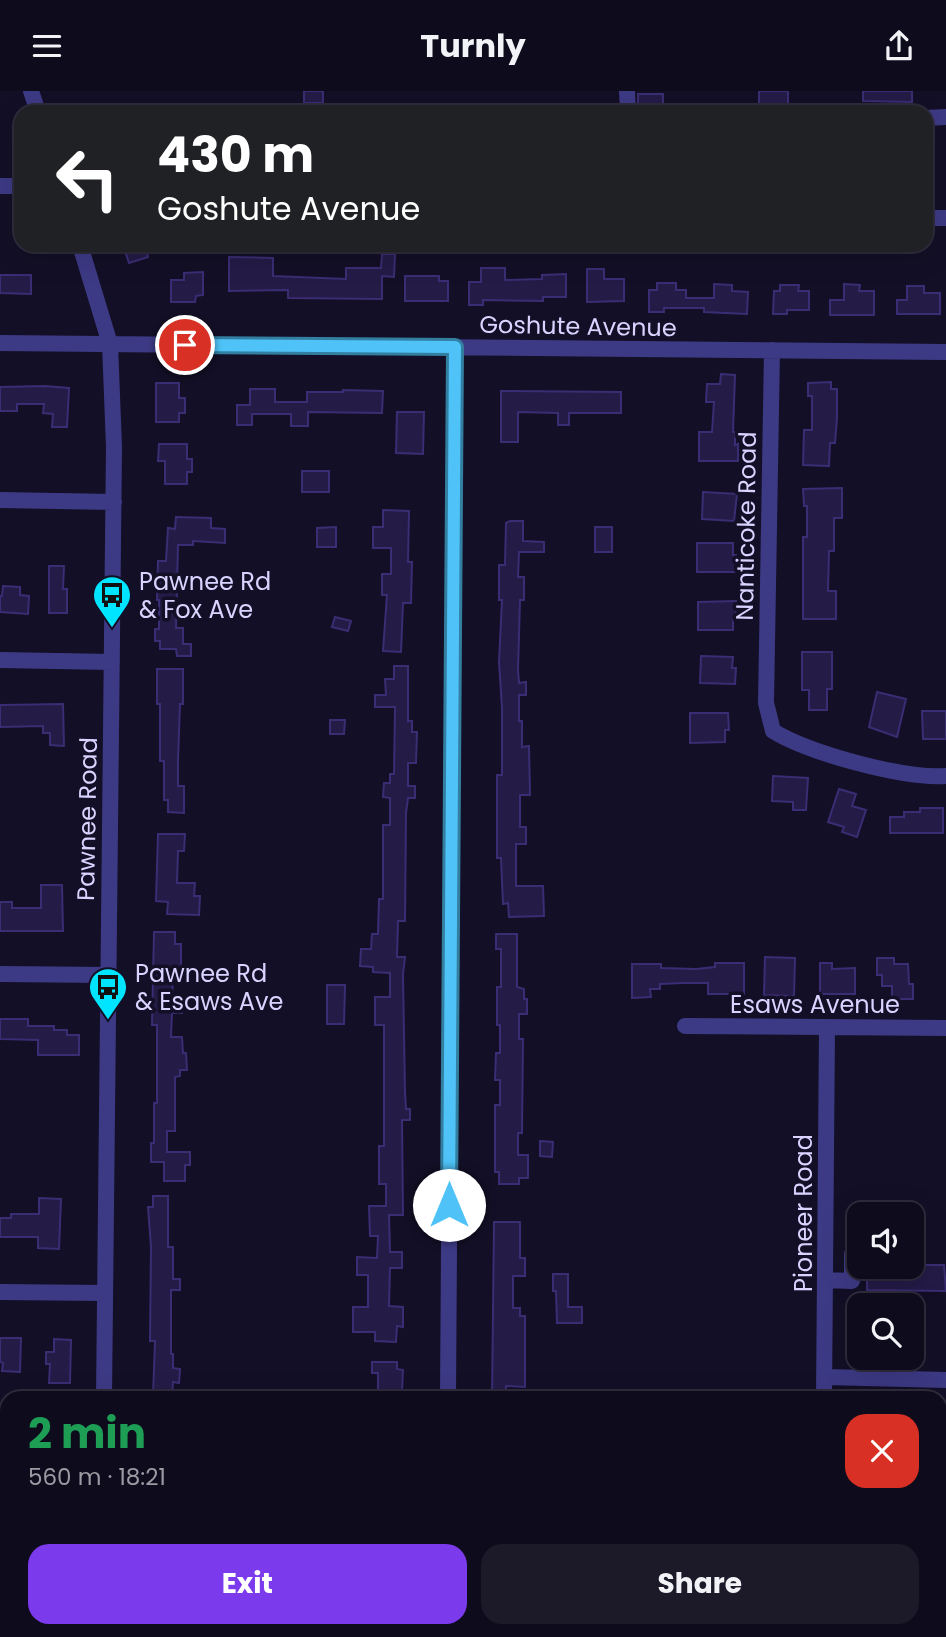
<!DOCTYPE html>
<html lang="en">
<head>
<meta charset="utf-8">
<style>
  body { margin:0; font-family:Poppins,sans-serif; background:#1c1929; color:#f1f3f6; height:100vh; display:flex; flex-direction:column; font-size:26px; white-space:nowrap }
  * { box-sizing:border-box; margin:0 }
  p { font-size:23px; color:#9b9ba3 }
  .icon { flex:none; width:38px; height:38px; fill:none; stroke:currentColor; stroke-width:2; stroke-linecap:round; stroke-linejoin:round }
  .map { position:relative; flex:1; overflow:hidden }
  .sheet { position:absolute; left:0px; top:1300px; width:947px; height:247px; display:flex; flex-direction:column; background:#0e0b1c; border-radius:21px 21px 0 0; box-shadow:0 7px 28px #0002,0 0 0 2px #2e2b3b }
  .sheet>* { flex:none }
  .hud { position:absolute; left:14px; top:14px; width:919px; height:147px; border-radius:21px; box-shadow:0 7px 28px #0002,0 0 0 2px #2e2b3b; background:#202124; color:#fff; overflow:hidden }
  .controls { position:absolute; left:847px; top:1111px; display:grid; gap:14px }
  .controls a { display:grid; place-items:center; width:77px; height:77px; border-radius:14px; background:#0e0b1c; box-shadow:0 7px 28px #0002,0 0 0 2px #2e2b3b; font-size:35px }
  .pin { position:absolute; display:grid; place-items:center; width:60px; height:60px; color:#fff; margin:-30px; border:4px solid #fff; border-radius:50%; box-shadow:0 2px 7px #0007 }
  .me { position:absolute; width:77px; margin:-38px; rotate:0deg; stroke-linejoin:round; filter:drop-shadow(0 0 5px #0008) }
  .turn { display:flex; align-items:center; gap:24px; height:147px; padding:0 28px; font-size:32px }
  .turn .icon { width:91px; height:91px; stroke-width:2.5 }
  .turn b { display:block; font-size:49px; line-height:60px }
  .round { display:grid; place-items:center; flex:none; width:74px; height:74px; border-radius:21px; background:#1c1929 }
  .summary { display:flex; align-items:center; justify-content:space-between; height:119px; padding:0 28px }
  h1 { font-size:42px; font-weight:700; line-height:52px; color:#1e9e55 }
  .action { display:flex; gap:14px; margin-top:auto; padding:14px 28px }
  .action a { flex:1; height:80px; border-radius:21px; background:#7c3aed; color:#fff; font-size:28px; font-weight:700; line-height:80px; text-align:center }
  .action a+a { background:#1c1929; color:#f1f3f6 }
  header { display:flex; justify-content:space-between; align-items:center; height:91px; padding:0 28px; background:#0e0b1c; font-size:32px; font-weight:700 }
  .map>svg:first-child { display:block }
  .building { fill:#241b47; stroke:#3b2d73; stroke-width:2 }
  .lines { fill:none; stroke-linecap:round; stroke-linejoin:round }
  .minor { stroke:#3d3a85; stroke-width:16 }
  .route-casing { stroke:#337fa1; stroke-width:18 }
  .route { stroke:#4fc3f7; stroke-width:12 }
  .labels { text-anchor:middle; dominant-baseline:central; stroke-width:7; stroke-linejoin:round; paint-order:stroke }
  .street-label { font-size:24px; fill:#d9d4ff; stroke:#130f26 }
  .poi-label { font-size:24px; fill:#d9d4ff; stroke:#130f26; text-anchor:start }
</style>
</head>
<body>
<header><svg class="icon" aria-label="menu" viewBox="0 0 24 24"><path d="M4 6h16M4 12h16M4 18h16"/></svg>Turnly<svg class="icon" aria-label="share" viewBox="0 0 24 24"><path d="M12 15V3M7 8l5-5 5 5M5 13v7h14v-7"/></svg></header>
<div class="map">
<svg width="946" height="1546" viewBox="0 0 946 1546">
  <rect width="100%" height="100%" fill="#130f26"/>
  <path class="building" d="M304 0H323V12H304Z
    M759 0H788V21H759Z
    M863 0H912V11L863 10Z
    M638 3H663V16H638Z
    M123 154H145L148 166 129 172Z
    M382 163H395L394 186 382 185V208L288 207V199L229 200V166L273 167V185L346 188V177H381Z
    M481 177H505V189L542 188V184L566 183V206H543V210L483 209V214H469V191H481Z
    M587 178H604V188H624V210L587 211Z
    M203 181V204L196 205 195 211H171V189H184V182Z
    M0 184H31V203L0 202Z
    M405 185H439V190H448V210H405Z
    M657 192H676V199H686V207H714V193L732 194V200L748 201 747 223 704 221V217H664V221H649V199H657Z
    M844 193 860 194 859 200H874V224H830V209H844Z
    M780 194H799L798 200H809V219H787V223H773L774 200H780Z
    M907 195H924V202H940V223H897V209H907Z
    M721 283 735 284 733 341H735V354L738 353V370H699V341H712L714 311H706L707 293H720Z
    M831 291V298H837V327L835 352H830L829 375 803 374 804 339H812V305H808V292Z
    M156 292H179V307H185V322H179V331H156Z
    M45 295 69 297 67 336H52L53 323 43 322 44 313H17V320H0V296Z
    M250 298H275V311H307V301H343V299L383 300 382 322 308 321V335H291V323H252V334H237V314H250Z
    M501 300 621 301V322H569V334H558V322L518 321V351H501Z
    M397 321H424L423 363 396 362Z
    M159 353H187V368H192V381H187V393H165V370H158Z
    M302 380H329V401H302Z
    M842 397V427H834V460H829L828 500H836V528H803V446H807V415H804L803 398Z
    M703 401 737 403 734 430 702 428Z
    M383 419 409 420 408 471H412L411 512H403L401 561 383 560 387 504H382V483H391V457H373V436H383Z
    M176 426 211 427V437L225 438V452L193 450V454H178L176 537H183V553H191V565H177L176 558H160V550H155V538H159V509H157L158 470H166L168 437 175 438Z
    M510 430H523V450L544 451V461H519L518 486H524V509H520L518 579 519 592 526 591V604H519V630H522V656L529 655 530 704H520V736H526V753H516V795H543L544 825 509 826 508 812 503 813 501 767H497V684H502V617L499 571 502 509H499V474H505L506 432Z
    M336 436V456H317V437Z
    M595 436H612V461H595Z
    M697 452H733V464H736V481H697Z
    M49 475H64L63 498H67V522H49Z
    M3 495 20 496V504L29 505 28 523 0 521V505H2Z
    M736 510V528H733V539H698V511Z
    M335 526 351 530 348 540 332 536Z
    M802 561H832V598H827V619H809V599H802Z
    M701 565 733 566 732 577H736L735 593 700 592Z
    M394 575H408V630H412V641H417L416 672H408V695H415V707H408L406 722 405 830H398L397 866H405L403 883 405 1001 406 1018H410V1029H402L403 1124H389L390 1161H402V1177H390L389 1215 403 1216V1236L397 1235 396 1251 375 1250V1241H353V1216H368V1184H357V1166L377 1167 378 1145H370L369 1115H386V1093H379V1055H384V934H375V906H390V882L373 881V876L360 875 361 858H371L372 843H378L379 808H383V734H390V707L383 706 384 692H390V683H394L395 616H375V604H386L385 588H394Z
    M157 578H183V613H180L178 670V695H184V722L168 721V709H164V670H160V613H157Z
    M877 601 906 608 897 646 869 636Z
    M63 613 64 655 50 654V642H43V635L0 636V614Z
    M922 620H946V648H923Z
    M690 622H728L729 639H725V651L690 652Z
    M330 629H345L344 643H330Z
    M773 685 808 687 806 719H793V711L772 710Z
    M839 698 856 703 852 715 866 719 857 746 842 741 844 736 828 731Z
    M920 717H943V742H890V726H904V721H920Z
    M158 743H185L184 760H178L177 792H195L194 805H200L199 824 167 823 168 811 156 810Z
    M41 794H62L63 840H0V811H12V817H41Z
    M154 841H175V853H181V881H173L172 909 182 910V922H172L171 946H182L183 962H186L187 979H180V985L175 986V1040H167V1061H190V1074H185V1090H164V1071H151V1052H154V1012H157V934H152Z
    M496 843H517V896L524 898V908H527V923H519V948H523L522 1042H518V1064H528V1087H519V1093H499V1081H495V1014H500V989H495L496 962H500V934H497V896H501V858H496Z
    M765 866 795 867 794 905 764 904Z
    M877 867H894V873H908L909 893H913V908H892V895H882V884H877Z
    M715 872H744V903H708V892H682L660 893V898H650L651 906 632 907V873H661V877L696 878 715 876Z
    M820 872H832V878L855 877V903H820Z
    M327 894H345L344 933H327Z
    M0 928H28V935H54V939H67V944H79V964H38V949L0 948Z
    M540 1050 553 1051 552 1066 540 1065Z
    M153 1105H168V1156H173V1188H180V1199H171V1263H173V1277L180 1278 179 1292 173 1291 172 1306 153 1305 155 1250H150L151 1156 148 1116H153Z
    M39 1107 61 1108 59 1158 38 1157V1146H0V1127H11V1123H39Z
    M494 1131H520V1167H525V1185H513V1217H520V1225H525V1296L506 1295V1307H492Z
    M912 1174H944L946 1200 867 1199V1176H912Z
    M553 1183H568V1216H582V1232H557L556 1200H553Z
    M0 1247H21L20 1281 2 1280 3 1272 0 1271Z
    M54 1248 71 1249 70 1292H49L50 1273H46V1261H54Z
    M372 1271H397V1278L403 1279 402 1300H378V1282H372Z"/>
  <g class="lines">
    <path class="minor" d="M31 0 38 21
      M627 0 628 21
      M926 27 946 26
      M0 95H21
      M926 127H946
      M80 154 110 253 114 356 104 1307
      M0 252 946 261
      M772 259 766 612 773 640C809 662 903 688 946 685
      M0 409 114 411
      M0 569 112 571
      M0 883 108 884
      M685 935 946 937
      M912 1163H917
      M825 1189 852 1190V1163
      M0 1201 105 1202
      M825 1286 946 1289
      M448 1307 455 256
      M824 1307 827 936
      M0 1516H7
      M94 1546 95 1540
      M823 1546V1540"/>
  </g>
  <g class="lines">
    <defs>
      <path id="route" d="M185 254 455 256 449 1114"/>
    </defs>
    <use href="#route" class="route-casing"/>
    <use href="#route" class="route"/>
  </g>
  <defs>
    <symbol id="bus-pin" viewBox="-11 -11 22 30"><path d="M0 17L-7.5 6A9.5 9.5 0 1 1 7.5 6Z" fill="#00e5ff" stroke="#130f26"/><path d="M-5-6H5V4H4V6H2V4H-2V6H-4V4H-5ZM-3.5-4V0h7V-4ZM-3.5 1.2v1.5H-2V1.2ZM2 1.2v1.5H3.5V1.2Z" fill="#111"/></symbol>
  </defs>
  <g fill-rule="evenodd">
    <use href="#bus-pin" x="90" y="482" width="44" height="60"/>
    <use href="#bus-pin" x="86" y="874" width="44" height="60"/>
  </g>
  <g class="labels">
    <g class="street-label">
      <text transform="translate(578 235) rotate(1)">Goshute Avenue</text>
      <text transform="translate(746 435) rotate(-89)">Nanticoke Road</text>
      <text transform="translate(87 728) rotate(-89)">Pawnee Road</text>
      <text x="815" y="913">Esaws Avenue</text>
      <text transform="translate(803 1122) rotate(-90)">Pioneer Road</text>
    </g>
    <g class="poi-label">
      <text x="139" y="490">Pawnee Rd<tspan x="139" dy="28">&amp; Fox Ave</tspan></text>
      <text x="135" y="882">Pawnee Rd<tspan x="135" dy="28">&amp; Esaws Ave</tspan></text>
    </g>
  </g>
</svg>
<div class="controls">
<a><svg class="icon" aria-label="sound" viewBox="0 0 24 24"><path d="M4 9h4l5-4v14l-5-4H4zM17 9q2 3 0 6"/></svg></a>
<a><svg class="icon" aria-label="search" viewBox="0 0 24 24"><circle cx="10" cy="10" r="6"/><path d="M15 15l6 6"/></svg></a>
</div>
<div class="pin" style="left:185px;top:254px;background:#d93025"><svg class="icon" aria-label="arrive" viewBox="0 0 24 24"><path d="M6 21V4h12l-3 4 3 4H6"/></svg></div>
<svg class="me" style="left:449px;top:1114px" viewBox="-20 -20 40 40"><circle r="19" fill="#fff"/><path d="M0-13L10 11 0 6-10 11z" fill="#4fc3f7"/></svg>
<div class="hud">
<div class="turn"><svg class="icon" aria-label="left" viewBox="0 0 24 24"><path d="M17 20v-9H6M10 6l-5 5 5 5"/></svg><div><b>430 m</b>Goshute Avenue</div></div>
</div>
<section class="sheet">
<div class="summary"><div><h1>2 min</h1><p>560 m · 18:21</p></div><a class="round" style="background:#d93025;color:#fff"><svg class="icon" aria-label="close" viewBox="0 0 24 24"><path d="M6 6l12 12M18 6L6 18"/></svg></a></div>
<div class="action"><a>Exit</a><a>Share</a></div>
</section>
</div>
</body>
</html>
